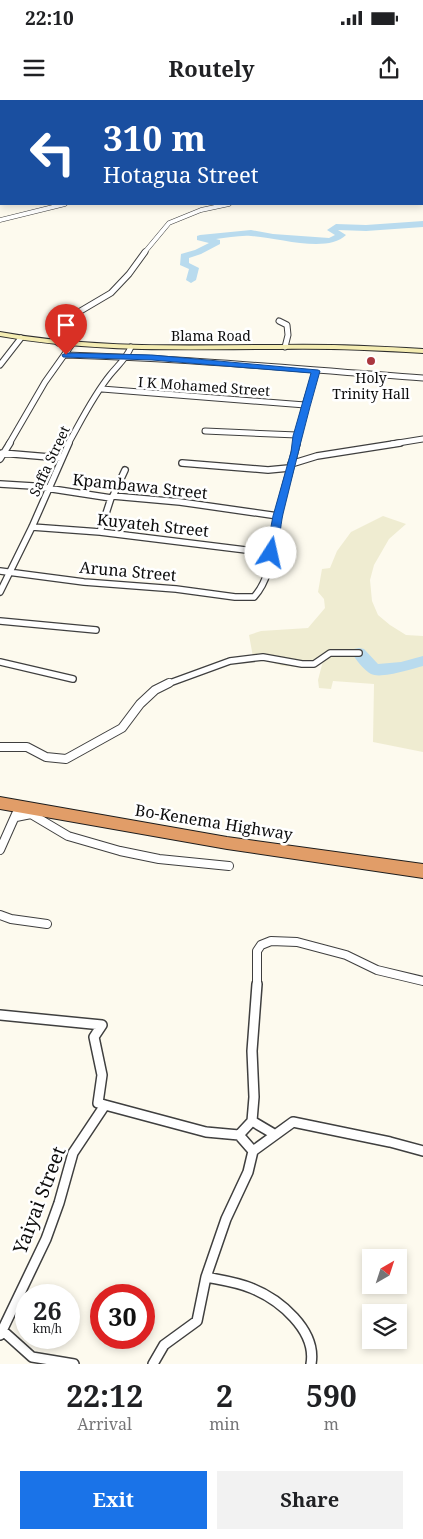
<!DOCTYPE html>
<html lang="en">
<head>
<meta charset="utf-8">
<style>
  body { margin:0; font-family:"Noto Serif",serif; background:#f2f2f2; color:#202124; height:100vh; display:flex; flex-direction:column; font-size:19px; white-space:nowrap }
  * { box-sizing:border-box; margin:0 }
  p { font-size:16px; color:#757577 }
  .icon { flex:none; width:28px; height:28px; fill:none; stroke:currentColor; stroke-width:2; stroke-linecap:round; stroke-linejoin:round }
  .map { position:relative; height:1264px; overflow:hidden }
  .details { display:flex; flex-direction:column; background:#fff; flex:1 }
  .details>* { flex:none }
  .guide { position:absolute; left:0px; top:0px; width:424px; height:105px; box-shadow:0 2px 8px #0003; background:#1a4fa0; color:#fff; overflow:hidden }
  .needle { width:32px; rotate:39deg }
  .controls { position:absolute; left:362px; top:1149px; display:grid; gap:10px }
  .controls a { display:grid; place-items:center; width:45px; height:45px; border-radius:0px; background:#fff; box-shadow:0 2px 8px #0003; font-size:25px }
  .speed { position:absolute; left:15px; top:1184px; display:flex; gap:10px; font-size:25px; font-weight:700; text-align:center }
  .speed>* { display:grid; place-content:center; width:65px; height:65px; border-radius:50%; background:#fff; box-shadow:0 2px 8px #0003; line-height:1 }
  .speed small { font-size:12px; font-weight:400 }
  .speed .limit { border:8px solid #d22; background:#fff; color:#111 }
  .pin { position:absolute; display:grid; place-items:center; width:42px; height:42px; color:#fff; margin:-51px -21px; border-radius:50% 50% 50% 0; rotate:-45deg; box-shadow:0 0 5px #0007 }
  .pin .icon { rotate:45deg }
  .me { position:absolute; width:55px; margin:-28px; rotate:10deg; stroke-linejoin:round; filter:drop-shadow(0 0 4px #0008) }
  .turn { display:flex; align-items:center; gap:18px; height:105px; padding:0 20px; font-size:22px }
  .turn .icon { width:65px; height:65px; stroke-width:2.5 }
  .turn b { display:block; font-size:35px; line-height:42px }
  .eta { display:flex; justify-content:space-evenly; align-items:center; height:85px; text-align:center }
  .eta b { font-size:30px; font-weight:700; line-height:35px }
  .cta { display:flex; gap:10px; margin-top:auto; padding:10px 20px }
  .cta a { flex:1; height:58px; border-radius:0px; background:#1a73e8; color:#fff; font-size:20px; font-weight:700; line-height:58px; text-align:center }
  .cta a+a { background:#f2f2f2; color:#202124 }
  .status { display:flex; justify-content:space-between; align-items:center; height:35px; padding:0 25px; background:#fff; direction:ltr }
  .status svg { height:14px; fill:currentColor }
  header { display:flex; justify-content:space-between; align-items:center; height:65px; padding:0 20px; background:#fff; font-size:22px; font-weight:700 }
  .map>svg:first-child { display:block }
  .farmland { fill:#efecd1 }
  .lines { fill:none; stroke-linecap:round; stroke-linejoin:round }
  .river { fill:#b9dbee; fill-rule:evenodd }
  .street-far4-casing { stroke:#3f3f3f; stroke-width:5 }
  .street-far3-casing { stroke:#3f3f3f; stroke-width:7 }
  .street-far2-casing { stroke:#3f3f3f; stroke-width:8 }
  .street-far1-casing { stroke:#3f3f3f; stroke-width:10 }
  .street-casing { stroke:#3f3f3f; stroke-width:12 }
  .secondary-casing { stroke:#2e2e2e; stroke-width:2 }
  .highway-casing { stroke:#1d1d1d; stroke-width:2 }
  .street-far4 { stroke:#fff; stroke-width:4 }
  .street-far3 { stroke:#fff; stroke-width:5 }
  .street-far2 { stroke:#fff; stroke-width:5.5 }
  .street-far1 { stroke:#fff; stroke-width:8 }
  .street { stroke:#fff; stroke-width:9 }
  .secondary { fill:#f4ecb2; fill-rule:evenodd }
  .highway { fill:#e19d68; fill-rule:evenodd }
  .route { fill:#1a73e8; stroke:#114b97 }
  .poi-dot { fill:#aa373f; stroke:#fff; stroke-width:2 }
  .labels { text-anchor:middle; dominant-baseline:central; stroke-width:5; stroke-linejoin:round; paint-order:stroke }
  .far-street-label { font-size:14px; fill:#0c0c0c; stroke:#fff }
  .far-poi-label { font-size:14px; fill:#0c0c0c; stroke:#fff }
  .street-label { font-size:16px; fill:#0c0c0c; stroke:#fff }
  .near-street-label { font-size:19px; fill:#0c0c0c; stroke:#fff }
</style>
</head>
<body>
<div class="status"><b>22:10</b><svg viewBox="0 0 49 12"><path d="M0 12V9h3v3zM5 12V6h3v6zM10 12V3h3v9zM15 12V0h3v12zM26 1h20v11H26zM47 4h2v5h-2z"/></svg></div>
<header><svg class="icon" aria-label="menu" viewBox="0 0 24 24"><path d="M4 6h16M4 12h16M4 18h16"/></svg>Routely<svg class="icon" aria-label="share" viewBox="0 0 24 24"><path d="M12 15V3M7 8l5-5 5 5M5 13v7h14v-7"/></svg></header>
<div class="map">
<svg width="423" height="1264" viewBox="0 0 423 1264">
  <rect width="100%" height="100%" fill="#fdfaee"/>
  <path class="farmland" d="M383 416 406 424 389 439 374 465 370 480 372 501 378 515 390 525 406 535 423 536V652L373 642 374 584 333 581 331 589 319 588 318 580 323 561 303 567 283 566 253 557 249 535 261 531 308 528 325 508 324 499 318 492 322 469 330 468 337 451 351 432Z"/>
  <g class="lines">
    <path class="river" d="M423 121V127L366 131 338 130 346 135C327 154 276 137 251 136 240 135 227 138 216 139L220 140V144L201 154 189 158V163L199 168 196 180 191 183 186 180 189 169 180 165 181 154 195 150 209 143 197 140V136L200 135 251 130 273 134 329 138 335 135 327 130 336 124 366 125Z
      M359 548 364 549 378 564 401 562 423 556V566C412 569 381 579 371 574 364 570 356 560 352 553L354 549Z"/>
    <defs>
      <path id="street-far4" d="M190 0 192 1
        M279 1 286 0
        M0 120 65 104
        M144 153 169 123 201 110 229 104"/>
      <path id="street-far3" d="M279 221 287 225 288 235 285 247
        M58 243 72 216 111 193 129 174 145 152
        M66 255C185 258 304 270 423 278
        M0 265 21 238
        M102 289 305 305
        M205 331 297 335
        M9 344 45 282 72 244
        M68 344C81 321 93 296 110 275 118 265 126 259 131 247
        M297 344 305 305 316 271
        M392 344 423 339"/>
      <path id="street-far2" d="M2 353 61 358
        M0 359 10 343
        M182 363 268 370 289 368
        M291 364 317 356 400 343
        M0 384 33 386 111 398 113 396 180 402 278 416
        M113 396 125 370
        M32 427 100 432 271 453
        M100 432 111 398
        M0 471 84 482 176 489 235 497H254C273 476 272 444 278 417 283 392 291 368 297 343
        M0 492 32 427 69 343
        M0 521 96 530
        M0 562 73 579
        M167 584 230 561 263 557 302 564H314L330 553H359"/>
      <path id="street-far1" d="M0 647H27L46 657 66 659 122 628 140 604 155 590 169 583
        M16 717 31 714 68 736 120 751 159 759 229 766
        M0 750 16 714
        M0 815 11 819 47 824
        M257 886V851L261 845 271 841 297 842 346 855 377 870 423 881"/>
      <path id="street" d="M257 884 252 951 254 997 252 1021 274 1034
        M0 915 102 925 94 937 102 975 98 1003 105 1005 73 1053 59 1103 46 1139 0 1235
        M105 1005 206 1032 239 1035 253 1051
        M239 1035 252 1021
        M206 1177C221 1180 237 1182 251 1188 279 1199 317 1230 311 1264
        M2 1230 32 1257 74 1264
        M153 1264 164 1245 197 1221 206 1177 226 1119 248 1072 253 1051 293 1022 390 1042 423 1051"/>
      <path id="secondary" d="M0 232C94 249 184 245 279 245 327 244 375 246 423 249V253C375 250 327 248 279 249 184 249 94 253 0 236Z"/>
      <path id="highway" d="M0 697 227 737 423 764V778L227 749 0 709Z"/>
    </defs>
    <use href="#street-far4" class="street-far4-casing"/>
    <use href="#street-far3" class="street-far3-casing"/>
    <use href="#street-far2" class="street-far2-casing"/>
    <use href="#street-far1" class="street-far1-casing"/>
    <use href="#street" class="street-casing"/>
    <use href="#secondary" class="secondary-casing"/>
    <use href="#highway" class="highway-casing"/>
    <use href="#street-far4" class="street-far4"/>
    <use href="#street-far3" class="street-far3"/>
    <use href="#street-far2" class="street-far2"/>
    <use href="#street-far1" class="street-far1"/>
    <use href="#street" class="street"/>
    <use href="#secondary" class="secondary"/>
    <use href="#highway" class="highway"/>
  </g>
  <path class="route" d="M66 253 152 255 318 270 320 271C306 319 295 366 283 414 280 427 280 443 275 455H268L266 453 273 416 291 352 293 336 311 273 152 260 63 257 62 255Z"/>
  <circle class="poi-dot" cx="371" cy="261" r="5"/>
  <g class="labels">
    <g class="far-street-label">
      <text x="211" y="235">Blama Road</text>
      <text transform="translate(204 286) rotate(4)">I K Mohamed Street</text>
      <text transform="translate(49 361) rotate(-65)">Saffa Street</text>
    </g>
    <g class="far-poi-label">
      <text x="371" y="277">Holy<tspan x="371" dy="16">Trinity Hall</tspan></text>
    </g>
    <g class="street-label">
      <text transform="translate(140 386) rotate(6)">Kpambawa Street</text>
      <text transform="translate(153 425) rotate(6)">Kuyateh Street</text>
      <text transform="translate(128 471) rotate(5)">Aruna Street</text>
      <text transform="translate(214 722) rotate(9)">Bo-Kenema Highway</text>
    </g>
    <g class="near-street-label">
      <text transform="translate(39 1100) rotate(-69)">Yaiyai Street</text>
    </g>
  </g>
</svg>
<div class="controls">
<a><svg class="needle" viewBox="-14 -14 28 28"><path d="M0-13l5 13h-10z" fill="#e53935"/><path d="M0 13l5-13h-10z" fill="#757577"/></svg></a>
<a><svg class="icon" aria-label="layers" viewBox="0 0 24 24"><path d="M12 4l9 5-9 5-9-5zM3 14l9 5 9-5"/></svg></a>
</div>
<div class="speed"><div>26<small>km/h</small></div><div class="limit">30</div></div>
<div class="pin" style="left:66px;top:255px;background:#d93025"><svg class="icon" aria-label="arrive" viewBox="0 0 24 24"><path d="M6 21V4h12l-3 4 3 4H6"/></svg></div>
<svg class="me" style="left:271px;top:453px" viewBox="-20 -20 40 40"><circle r="19" fill="#fff"/><path d="M0-13L10 11 0 6-10 11z" fill="#1a73e8"/></svg>
<div class="guide">
<div class="turn"><svg class="icon" aria-label="left" viewBox="0 0 24 24"><path d="M17 20v-9H6M10 6l-5 5 5 5"/></svg><div><b>310 m</b>Hotagua Street</div></div>
</div>
</div>
<section class="details">
<div class="eta">
<div><b>22:12</b><p>Arrival</p></div>
<div><b>2</b><p>min</p></div>
<div><b>590</b><p>m</p></div>
</div>
<div class="cta"><a>Exit</a><a>Share</a></div>
</section>
</body>
</html>
